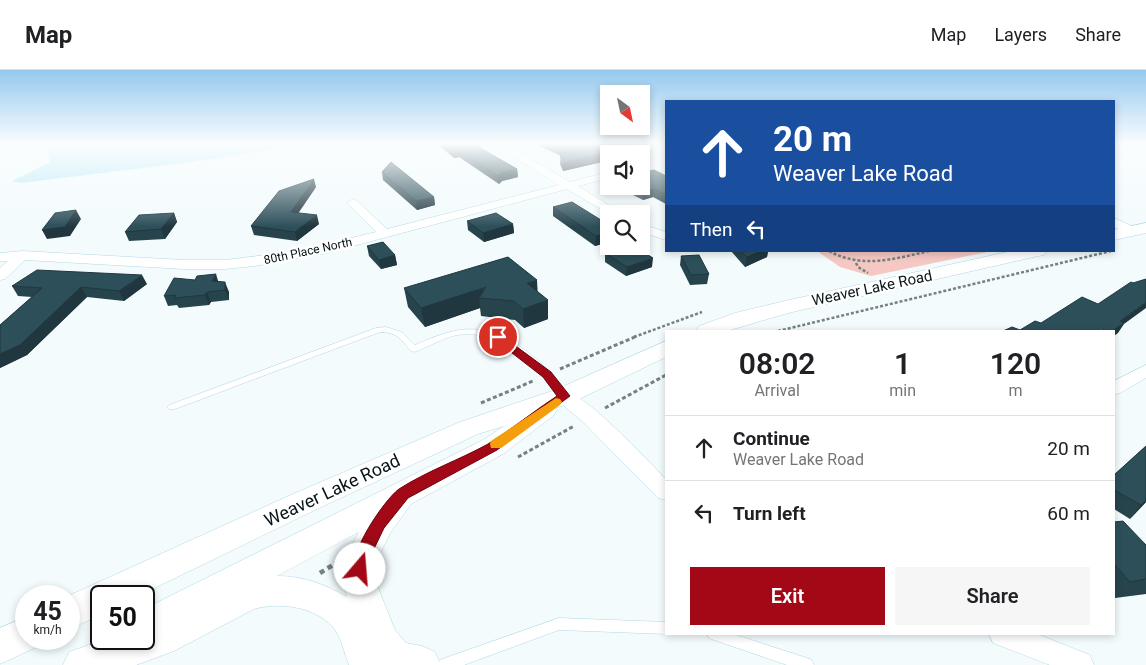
<!DOCTYPE html>
<html lang="en">
<head>
<meta charset="utf-8">
<style>
  body { margin:0; font-family:Roboto,sans-serif; background:#f6f6f6; color:#202124; height:100vh; display:flex; flex-direction:column; font-size:19px; white-space:nowrap }
  * { box-sizing:border-box; margin:0 }
  p { font-size:16px; color:#757577 }
  .icon { flex:none; width:28px; height:28px; fill:none; stroke:currentColor; stroke-width:2; stroke-linecap:round; stroke-linejoin:round }
  .map { position:relative; flex:1; overflow:hidden }
  .drawer { position:absolute; left:665px; top:260px; width:450px; height:305px; display:flex; flex-direction:column; background:#fff; border-radius:0px; box-shadow:0 2px 8px #0003 }
  .drawer>* { flex:none }
  .hud { position:absolute; left:665px; top:30px; width:450px; height:152px; border-radius:0px; box-shadow:0 2px 8px #0003; background:#1a4fa0; color:#fff; overflow:hidden }
  .needle { width:32px; rotate:147deg }
  .controls { position:absolute; left:600px; top:15px; display:grid; gap:10px }
  .controls a { display:grid; place-items:center; width:50px; height:50px; border-radius:0px; background:#fff; box-shadow:0 2px 8px #0003; font-size:25px }
  .speed { position:absolute; left:15px; top:515px; display:flex; gap:10px; font-size:25px; font-weight:700; text-align:center }
  .speed>* { display:grid; place-content:center; width:65px; height:65px; border-radius:50%; background:#fff; box-shadow:0 2px 8px #0003; line-height:1 }
  .speed small { font-size:12px; font-weight:400 }
  .speed .limit { border:2px solid #111; border-radius:8px; background:#fff; color:#111 }
  .pin { position:absolute; display:grid; place-items:center; width:42px; height:42px; color:#fff; margin:-21px; border:2px solid #fff; border-radius:50%; box-shadow:0 1px 5px #0007 }
  .me { position:absolute; width:55px; margin:-28px; rotate:18deg; stroke-linejoin:round; filter:drop-shadow(0 0 4px #0008) }
  .turn { display:flex; align-items:center; gap:18px; height:105px; padding:0 25px; font-size:22px }
  .turn .icon { width:65px; height:65px; stroke-width:2.5 }
  .turn b { display:block; font-size:35px; line-height:42px }
  .then { display:flex; align-items:center; height:48px; padding:0 25px; background:#0003; gap:10px; font-size:19px }
  .eta { display:flex; justify-content:space-evenly; align-items:center; height:85px; text-align:center }
  .eta b { font-size:30px; font-weight:600; line-height:35px }
  .primary-button { display:flex; gap:10px; margin-top:auto; padding:10px 25px }
  .primary-button a { flex:1; height:58px; border-radius:0px; background:#a30816; color:#fff; font-size:20px; font-weight:600; line-height:58px; text-align:center }
  .primary-button a+a { background:#f6f6f6; color:#202124 }
  ul { padding:0; list-style:none }
  li { display:flex; align-items:center; gap:15px; height:65px; padding:0 25px; border-top:1px solid #e0e0e0 }
  li div { flex:1 }
  li b { display:block; font-size:19px }
  li em { font-style:normal }
  header { display:flex; align-items:center; gap:30px; box-sizing:border-box; height:70px; padding:0 25px; background:#fff; border-bottom:1px solid #e0e0e0 }
  header strong { font-size:24px }
  nav { display:flex; gap:28px; margin-inline-start:auto; font-size:18px }
  .map>svg:first-child { display:block }
  .green { fill:#f6c8c3 }
  .water { fill:#bae9f8 }
  .lines { fill:none; stroke-linecap:round; stroke-linejoin:round }
  .service-casing { stroke:#b2d9e5; stroke-width:1 }
  .minor-casing { stroke:#b2d9e5; stroke-width:1 }
  .secondary-casing { stroke:#b2d9e5; stroke-width:1 }
  .path-far2 { stroke:#758184; stroke-width:2.5; stroke-dasharray:3 2; stroke-linecap:butt }
  .path-far1 { stroke:#758184; stroke-width:3; stroke-dasharray:4 2.5; stroke-linecap:butt }
  .path { stroke:#758184; stroke-width:4.5; stroke-dasharray:5 4; stroke-linecap:butt }
  .service { fill:#fff; fill-rule:evenodd }
  .minor { fill:#fff; fill-rule:evenodd }
  .secondary { fill:#fff; fill-rule:evenodd }
  .wall { fill:#27444d }
  .shaded-wall { fill:#20373f }
  .building { fill:#2d4f5a; stroke:#20373f }
  .route { fill:#a30816; stroke:#6a050e }
  .slow { fill:#f59e0b }
  .labels { text-anchor:middle; dominant-baseline:central; stroke-width:5; stroke-linejoin:round; paint-order:stroke }
  .far-street-label { font-size:12px; fill:#071519; stroke:#fff }
  .street-label { font-size:15px; fill:#071519; stroke:#fff }
  .near-street-label { font-size:18px; fill:#071519; stroke:#fff }
</style>
</head>
<body>
<header>
<strong>Map</strong>
<nav><a>Map</a><a>Layers</a><a>Share</a></nav>
</header>
<div class="map">
<svg width="1146" height="595" viewBox="0 0 1146 595">
  <rect width="100%" height="100%" fill="#f3fbfd"/>
  <path class="green" d="M817 181H992L871 206 840 197Z"/>
  <path class="water" d="M38 74H307L184 93 21 113 12 111 51 92 47 75Z"/>
  <g class="lines">
    <defs>
      <path id="service" d="M386 257 402 262 415 275C429 269 443 263 459 260 503 253 545 292 569 326L564 329 561 328C536 297 502 258 457 265 442 268 429 277 414 282L411 281C401 269 397 262 380 262L175 339H169L167 337 169 335 376 258Z
        M559 548 666 552 667 564 559 560 464 595H438L440 590 445 588Z
        M707 564H733L807 588 812 590 814 595H787L714 570 709 568Z"/>
      <path id="minor" d="M493 74H505L570 112 609 102V108L578 116 623 144H609L567 119 327 183 255 196 225 199H184L25 190 5 209 0 210V198L8 191H0V183L23 181 184 190H225L298 181 376 162 347 133 353 129 357 131 387 159 559 115Z
        M666 75V82L641 93V86Z
        M1114 148 1136 158 1138 161 1132 165 1114 157Z
        M641 154 666 162V170L641 162Z
        M1146 295V308L1120 323 1114 325V311Z
        M564 320C588 326 646 389 666 409V430L658 428 583 352 557 330 555 326 557 322Z
        M989 564H1037L1090 585 1094 595H1050L993 573Z"/>
      <path id="secondary" d="M1146 153V163L1114 170V160Z
        M1012 181H1047L1044 185 1038 186 788 243 727 261H696L699 256 735 243 785 231Z
        M666 271V287L573 332 556 338 557 340 553 346 503 384 411 434 391 462 379 485 377 515 395 560 406 573 422 576 435 582 441 595H349C344 583 341 565 332 556 313 536 279 532 254 539L174 581 136 595H63L69 582 106 569H144V539L483 370 504 356 478 364 315 440 138 526H101V545L69 559 68 526 293 424 460 352 555 320ZM359 462C347 482 339 504 347 527 325 514 303 506 277 506Z
        M26 547V569H42L39 576 0 594V558Z"/>
    </defs>
    <use href="#service" class="service-casing"/>
    <use href="#minor" class="minor-casing"/>
    <use href="#secondary" class="secondary-casing"/>
    <path class="path-far2" d="M829 181C862 199 894 189 929 181
      M856 193 858 197 868 203
      M778 261 1111 181
      M634 267 702 242"/>
    <path class="path-far1" d="M560 299 637 266
      M481 333 533 311
      M605 338 666 305
      M518 387 574 356"/>
    <path class="path" d="M320 503 336 493
      M51 526 61 522"/>
    <use href="#service" class="service"/>
    <use href="#minor" class="minor"/>
    <use href="#secondary" class="secondary"/>
  </g>
  <path class="wall" d="M437 74H476L482 79 517 99 518 107 502 111 499 114 459 87 454 88Z
    M535 74H575L580 77 638 74 618 84H609V88L602 92 563 101 560 94 561 86Z
    M382 102 434 127 435 135 417 140 383 110Z
    M666 106V134L653 127 643 130 619 118V116H641Z
    M316 117 298 143 319 154 297 171 254 165 251 156Z
    M553 137 609 155V172L595 176 553 146Z
    M174 143 177 152 165 169 129 171 125 162Z
    M467 151 513 154 514 163 484 172 468 160Z
    M367 176 395 185 397 195 381 199 369 186Z
    M731 181H768L767 187 745 197Z
    M605 183 652 197 626 206 605 192Z
    M681 186 709 204 707 214 690 215 680 195Z
    M195 210 219 212 229 222V230L211 232 209 235 179 238 177 235 168 236 164 226Z
    M147 214 124 231 87 227 27 285 0 298V255L32 227 18 226 12 216Z
    M404 218 538 222 548 249 524 258 515 250 481 246 480 238 425 257 408 237Z
    M1146 376V432L1130 449 1114 439V405Z
    M1114 452 1146 475V524L1115 528 1114 527Z"/>
  <path class="shaded-wall" d="M623 74H638L618 84H609V88L602 92 563 101V93Z
    M458 79 459 87 454 88 453 81Z
    M517 99 518 107 502 111 499 114 498 106 501 103Z
    M314 109 316 117 293 151 291 142Z
    M654 119 653 127 643 130V122Z
    M434 127 435 135 417 140 416 131Z
    M76 140 81 149 70 166 47 169 42 160Z
    M174 143 177 152 165 169 161 159Z
    M317 145 319 154 297 171 295 162Z
    M513 154 514 163 484 172 483 163Z
    M609 162V172L595 176 596 166Z
    M761 181H768L767 187 745 197 747 187Z
    M395 185 397 195 381 199 379 190Z
    M653 188 652 197 626 206 627 197Z
    M216 204 219 214 212 211Z
    M142 205 147 214 124 231 119 221Z
    M537 210 538 229 527 213Z
    M225 212 229 222V230L225 220Z
    M81 217 87 227 27 285 0 298V284Z
    M486 217 479 228 480 238 425 257 421 238Z
    M207 222 211 232 209 235 205 225Z
    M548 230V249L524 258 523 239Z
    M1146 232V238L1124 254 1118 263 1114 266V261H1112L1120 251Z
    M1146 430V432L1130 449 1141 435Z"/>
  <path class="building" d="M445 74H476L482 79 517 99 501 103 498 106 458 79 453 81Z
    M551 74H575L580 77 588 74H623L602 84 563 93 560 86 569 82Z
    M391 92 434 127 416 131 382 102Z
    M654 100 666 106V125L654 119 643 122 633 116H641V103Z
    M314 109 291 142 317 145 295 162 251 156 279 121Z
    M572 132 609 155V162L596 166 553 137Z
    M76 140 65 157 42 160 55 143Z
    M174 143 161 159 125 162 139 145Z
    M496 143 513 154 483 163 467 151Z
    M383 172 395 185 379 190 367 176Z
    M625 176H634L653 188 627 197 605 183Z
    M741 181H761L747 187Z
    M699 185 709 204 691 205 681 186Z
    M508 187 537 210 527 213 548 230 523 239 514 231 479 228 486 217 421 238 404 218Z
    M37 200 142 205 119 221 81 217 20 275 0 284V255L42 218 12 216Z
    M216 204 212 211 225 212V220L207 222 205 225 174 228 176 225 164 226 174 208 195 210 197 206Z
    M1146 209V232L1120 251 1124 253 1112 261H1107L1101 259 1097 261H1003L1012 257 1020 260 1035 251 1041 253 1082 227 1098 234 1131 212 1133 213Z
    M1146 376V430L1141 435 1114 420V405Z
    M1123 451 1146 475V509L1130 512 1114 494V452Z"/>
  <linearGradient id="sky" x2="0" y2="1"><stop stop-color="#95c9ee"/><stop offset="0.47" stop-color="#fafdfe"/><stop offset="1" stop-color="#fafdfe" stop-opacity="0"/></linearGradient>
  <rect width="1146" height="157" fill="url(#sky)"/>
  <path class="route" d="M498 263 551 302 570 326 497 380 408 428 384 458 371 485 366 504 360 506 355 504C346 486 384 430 399 419 427 401 459 390 488 374 512 359 534 341 557 326L543 307 494 269 493 267 494 264Z"/>
  <path class="slow" d="M556 328 560 329 562 332 560 335 501 378H491L490 374 491 371Z"/>
  <g class="labels">
    <g class="far-street-label">
      <text transform="translate(308 181) rotate(-12)">80th Place North</text>
    </g>
    <g class="street-label">
      <text transform="translate(872 218) rotate(-12)">Weaver Lake Road</text>
    </g>
    <g class="near-street-label">
      <text transform="translate(332 420) rotate(-25)">Weaver Lake Road</text>
    </g>
  </g>
</svg>
<div class="controls">
<a><svg class="needle" viewBox="-14 -14 28 28"><path d="M0-13l5 13h-10z" fill="#e53935"/><path d="M0 13l5-13h-10z" fill="#757577"/></svg></a>
<a><svg class="icon" aria-label="sound" viewBox="0 0 24 24"><path d="M4 9h4l5-4v14l-5-4H4zM17 9q2 3 0 6"/></svg></a>
<a><svg class="icon" aria-label="search" viewBox="0 0 24 24"><circle cx="10" cy="10" r="6"/><path d="M15 15l6 6"/></svg></a>
</div>
<div class="speed"><div>45<small>km/h</small></div><div class="limit">50</div></div>
<div class="pin" style="left:498px;top:267px;background:#d93025"><svg class="icon" aria-label="arrive" viewBox="0 0 24 24"><path d="M6 21V4h12l-3 4 3 4H6"/></svg></div>
<svg class="me" style="left:360px;top:499px" viewBox="-20 -20 40 40"><circle r="19" fill="#fff"/><path d="M0-13L10 11 0 6-10 11z" fill="#a30816"/></svg>
<div class="hud">
<div class="turn"><svg class="icon" aria-label="ahead" viewBox="0 0 24 24"><path d="M12 20V5M6 11l6-6 6 6"/></svg><div><b>20 m</b>Weaver Lake Road</div></div>
<div class="then">Then<svg class="icon" aria-label="left" viewBox="0 0 24 24"><path d="M17 20v-9H6M10 6l-5 5 5 5"/></svg></div>
</div>
<section class="drawer">
<div class="eta">
<div><b>08:02</b><p>Arrival</p></div>
<div><b>1</b><p>min</p></div>
<div><b>120</b><p>m</p></div>
</div>
<ul>
<li><svg class="icon" aria-label="ahead" viewBox="0 0 24 24"><path d="M12 20V5M6 11l6-6 6 6"/></svg><div><b>Continue</b><p>Weaver Lake Road</p></div><em>20 m</em></li>
<li><svg class="icon" aria-label="left" viewBox="0 0 24 24"><path d="M17 20v-9H6M10 6l-5 5 5 5"/></svg><div><b>Turn left</b></div><em>60 m</em></li>
</ul>
<div class="primary-button"><a>Exit</a><a>Share</a></div>
</section>
</div>
</body>
</html>
